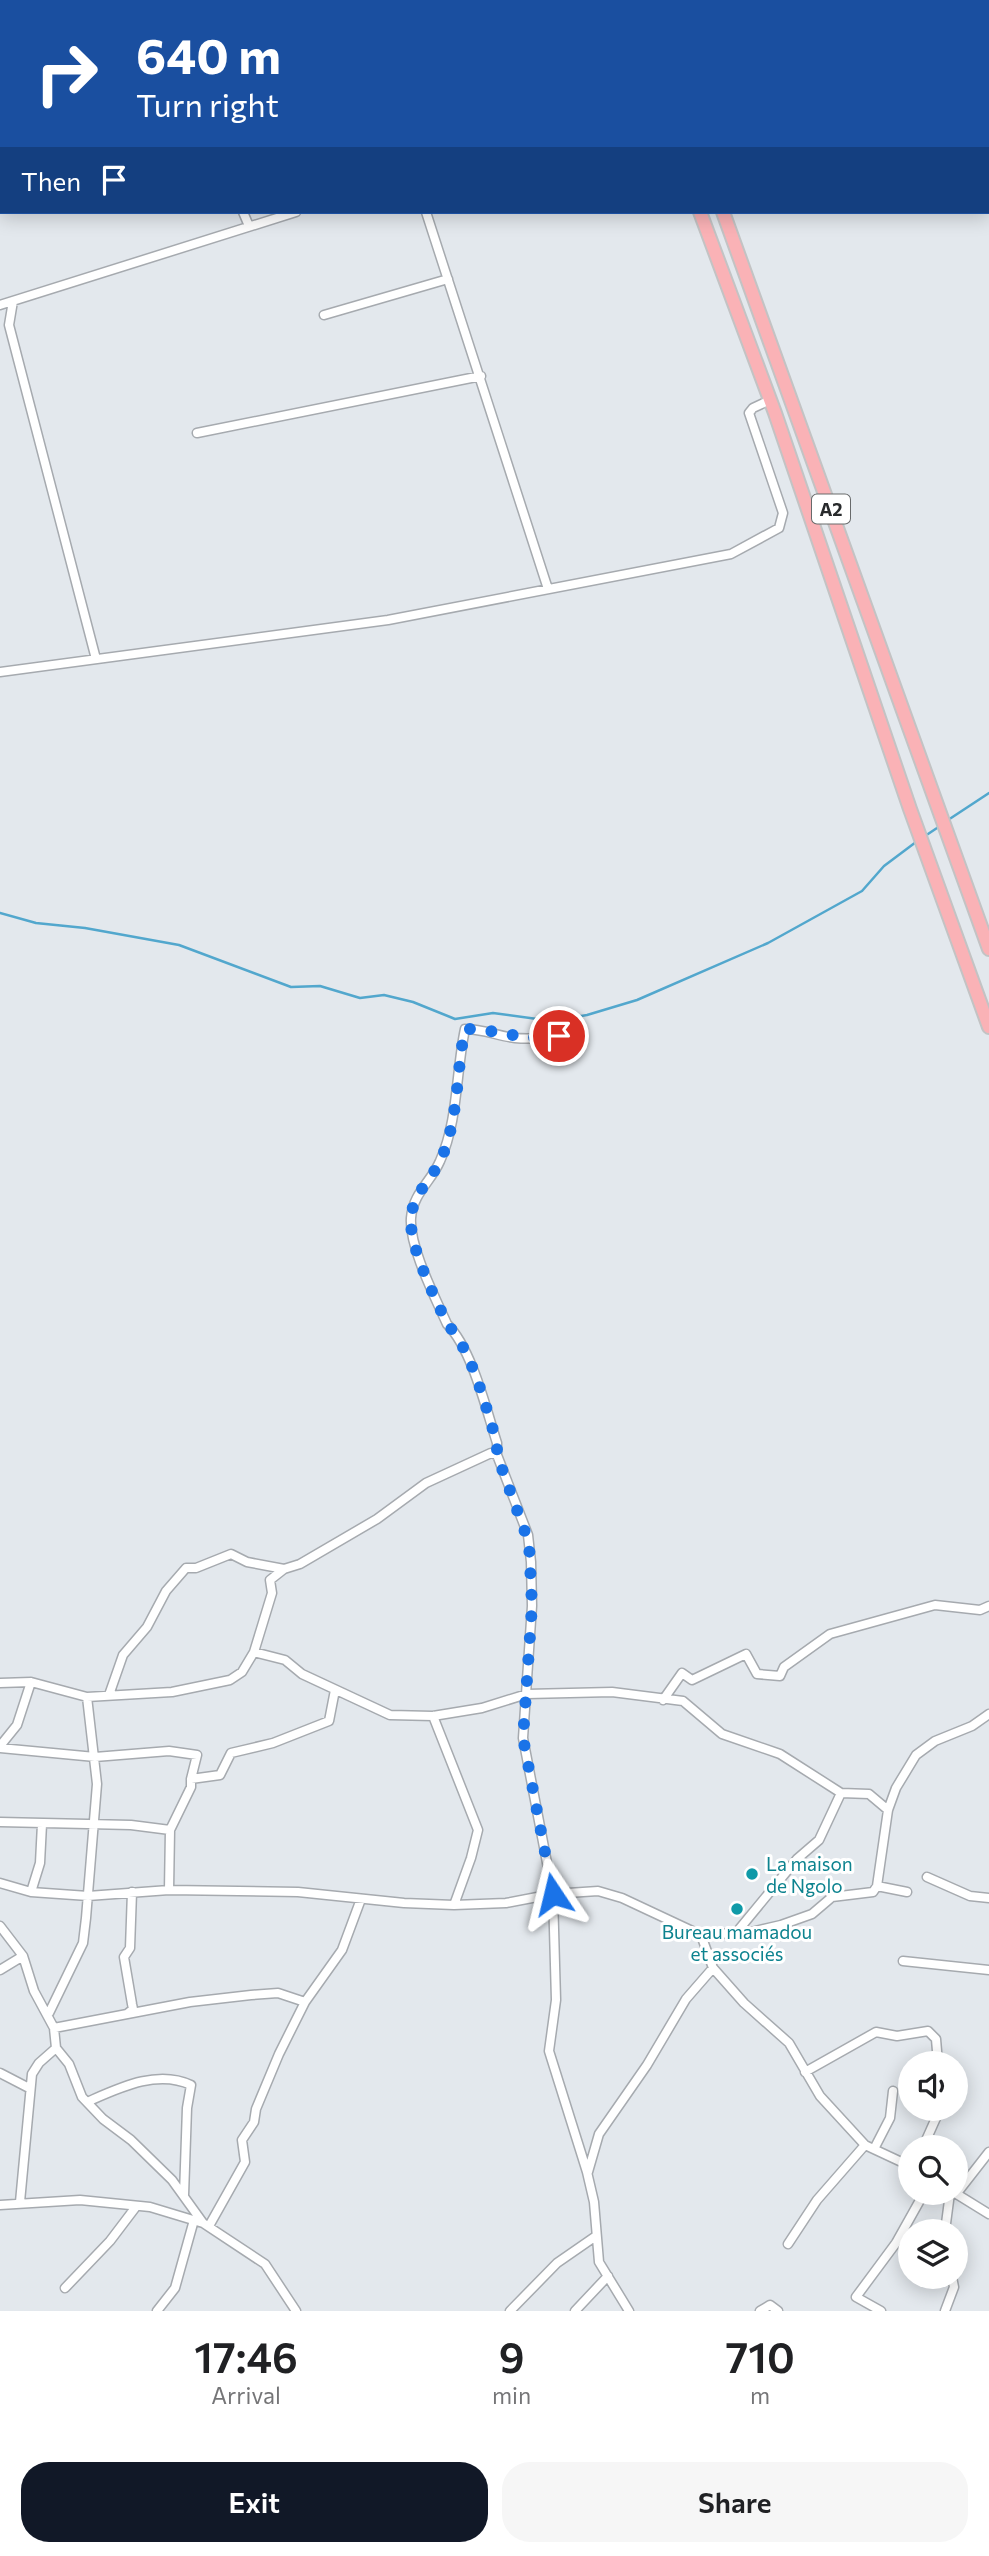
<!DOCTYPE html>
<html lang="en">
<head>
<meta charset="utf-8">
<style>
  body { margin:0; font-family:Commissioner,sans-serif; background:#f6f6f6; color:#202124; height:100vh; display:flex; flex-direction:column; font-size:26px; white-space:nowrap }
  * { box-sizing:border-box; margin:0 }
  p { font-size:23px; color:#757577 }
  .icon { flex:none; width:38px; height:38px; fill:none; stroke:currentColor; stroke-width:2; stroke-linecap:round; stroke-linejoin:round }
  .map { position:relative; height:2311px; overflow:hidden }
  .sheet { display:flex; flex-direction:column; background:#fff; flex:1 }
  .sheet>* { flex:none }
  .banner { position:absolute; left:0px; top:0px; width:990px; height:214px; box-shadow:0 4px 18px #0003; background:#1a4fa0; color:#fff; overflow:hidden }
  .fabs { position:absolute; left:898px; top:2051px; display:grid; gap:14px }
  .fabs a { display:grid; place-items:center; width:70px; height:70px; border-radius:50%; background:#fff; box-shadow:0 4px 18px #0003; font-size:35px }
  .pin { position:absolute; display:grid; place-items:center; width:60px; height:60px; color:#fff; margin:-30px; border:4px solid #fff; border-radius:50%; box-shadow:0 2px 7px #0007 }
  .me { position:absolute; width:77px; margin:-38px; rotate:350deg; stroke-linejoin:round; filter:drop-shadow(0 0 5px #0008) }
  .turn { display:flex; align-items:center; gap:24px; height:147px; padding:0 21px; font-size:32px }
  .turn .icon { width:91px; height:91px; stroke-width:2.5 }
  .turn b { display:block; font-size:49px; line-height:60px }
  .then { display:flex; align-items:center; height:66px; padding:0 21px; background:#0003; gap:14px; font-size:26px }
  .eta { display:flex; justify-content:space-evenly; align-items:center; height:119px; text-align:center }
  .eta b { font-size:42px; font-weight:600; line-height:49px }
  .primary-button { display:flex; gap:14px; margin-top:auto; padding:14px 21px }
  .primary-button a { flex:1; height:80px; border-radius:28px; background:#111827; color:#fff; font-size:28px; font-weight:600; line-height:80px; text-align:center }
  .primary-button a+a { background:#f6f6f6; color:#202124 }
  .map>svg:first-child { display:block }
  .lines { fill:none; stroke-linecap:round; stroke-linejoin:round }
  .stream { stroke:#52a7cd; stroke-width:2.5 }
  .minor-casing { stroke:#a6aaaf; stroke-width:11 }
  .trunk-casing { stroke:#c3c3c4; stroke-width:16 }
  .minor { stroke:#fff; stroke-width:8 }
  .trunk { stroke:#fab2b6; stroke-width:12 }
  .route { stroke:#1a73e8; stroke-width:12; stroke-dasharray:0 21.6 }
  .culture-dot { fill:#0f9aa8; stroke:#fff; stroke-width:2.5 }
  .labels { text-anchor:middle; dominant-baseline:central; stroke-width:6; stroke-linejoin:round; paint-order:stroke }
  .shield { fill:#fff; stroke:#686a6b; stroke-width:2 }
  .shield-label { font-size:18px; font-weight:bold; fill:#282a2c }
  .culture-label { font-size:19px; fill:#0d838f; stroke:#fff; text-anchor:start }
</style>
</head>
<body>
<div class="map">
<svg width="989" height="2311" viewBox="0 0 989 2311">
  <rect width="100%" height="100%" fill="#e3e8ed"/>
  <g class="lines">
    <path class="stream" d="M948 820 989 793
      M925 836 940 826
      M0 913 36 923 85 928 179 945 291 987 320 986 360 998 384 995 413 1002 455 1019 493 1013 552 1021 587 1015 637 1000 768 943 862 891 884 866 916 842"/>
    <defs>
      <path id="minor" d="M165 0 166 2
        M482 2 493 0
        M243 212 249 226
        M426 212 548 589
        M13 301 9 325 96 659
        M0 305 296 212
        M324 315 448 279
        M197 433 481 376
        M0 672 388 620 731 554 779 528 783 513 749 413 753 408 770 400
        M497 1455V1443C486 1409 472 1349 447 1324 435 1297 409 1247 411 1218 413 1193 431 1182 440 1161 458 1122 456 1071 465 1029 483 1029 498 1036 515 1038 537 1040 556 1036 577 1032
        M254 1652 285 1660 302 1674 390 1715 433 1716 482 1708 527 1694 612 1692 683 1701 722 1734 780 1754 841 1793 869 1794 888 1810
        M0 1683 31 1682 87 1697 172 1692 230 1680 242 1672 254 1652 272 1593 270 1580 284 1569 300 1564 377 1519 426 1483 491 1453 497 1455 528 1535 531 1562 532 1606 523 1738 553 1894 556 2000 549 2051 587 2172 594 2202 599 2262 629 2311
        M109 1695 123 1655 147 1627 166 1591 186 1568H196L231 1554 247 1562 284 1569
        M663 1700 682 1673 692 1680 746 1654 757 1674 780 1676 784 1667 830 1634 935 1605 980 1610 989 1606
        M433 1716 478 1830 471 1858 454 1905
        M0 1746 17 1725 31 1682
        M0 1748 95 1757 169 1751 197 1755 191 1779
        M0 1822 131 1825 170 1830
        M927 1877 970 1896 989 1898
        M0 1883 31 1892 88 1896 169 1890 298 1892 404 1903 454 1905 506 1903 553 1894 598 1891 622 1898 701 1935 751 1932 781 1925 812 1914 832 1897 873 1892 877 1886 888 1810 896 1788 916 1755 935 1741 972 1726 989 1714
        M877 1886 907 1892
        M169 1890 170 1830 191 1787V1779L220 1775 231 1753 273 1743 329 1721 335 1690
        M31 1892 40 1863 42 1824
        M0 1926 23 1956 34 1991 54 2028 56 2048 69 2064 82 2097 103 2119 131 2140 172 2180 203 2223 265 2264 296 2311
        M736 1933 797 1859 819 1840 841 1793
        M701 1935 713 1968 744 2003 789 2043 820 2096 865 2145 910 2166
        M903 1961 989 1970
        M0 1970 23 1956
        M49 2013 83 1943 86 1918 97 1784 87 1697
        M128 2013 133 2009 132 2004 124 1957 130 1948 132 1892
        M54 2028 190 2002 251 1995 278 1993 305 2002
        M805 2072 876 2032 897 2036 928 2031 936 2039 938 2063
        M0 2073 29 2088
        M87 2102C119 2088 157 2069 191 2085L187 2108 184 2195
        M923 2147 940 2109
        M874 2149 890 2118 893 2091
        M588 2172 599 2134 647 2065 686 1999 713 1968
        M955 2193 989 2214
        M957 2193 989 2152
        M20 2202 32 2074 39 2063 56 2048
        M0 2205 80 2200 150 2207 203 2223
        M209 2226 245 2162 242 2140 254 2122 256 2109 279 2054 305 2002 342 1950 361 1899
        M945 2231 950 2193
        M788 2244 817 2200 865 2145
        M65 2288 110 2241 135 2208
        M157 2311 175 2288 194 2220
        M510 2311 557 2263 596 2236
        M575 2311 608 2276
        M760 2311 770 2305 778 2311
        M881 2311 856 2297 896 2243 924 2193
        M945 2311 954 2287 952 2277"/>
      <path id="trunk" d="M625 0V2
        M646 0 647 2
        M700 212 775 413 910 809 989 1027
        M723 212 989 949"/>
    </defs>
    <use href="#minor" class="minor-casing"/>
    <use href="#trunk" class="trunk-casing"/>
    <use href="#minor" class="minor"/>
    <use href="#trunk" class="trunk"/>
  </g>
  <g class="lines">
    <path class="route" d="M553 1894 523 1738 532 1606 529 1543 497 1455V1443C486 1408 472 1350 447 1324 435 1297 409 1247 411 1218 413 1193 430 1182 440 1161 459 1122 456 1071 465 1029 498 1029 525 1042 559 1036"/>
  </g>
  <g class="culture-dot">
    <circle cx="752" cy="1874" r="7"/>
    <circle cx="737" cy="1909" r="7"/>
  </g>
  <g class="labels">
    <rect class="shield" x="812" y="494.5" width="38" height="29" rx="5"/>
    <g class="shield-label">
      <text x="831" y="509">A2</text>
    </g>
    <g class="culture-label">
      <text x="766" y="1863">La maison<tspan x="766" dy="22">de Ngolo</tspan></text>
      <text x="737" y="1931" text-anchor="middle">Bureau mamadou<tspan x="737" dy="22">et associés</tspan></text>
    </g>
  </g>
</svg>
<div class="fabs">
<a><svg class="icon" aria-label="sound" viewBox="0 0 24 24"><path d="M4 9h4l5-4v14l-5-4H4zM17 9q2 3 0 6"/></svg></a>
<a><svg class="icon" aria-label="search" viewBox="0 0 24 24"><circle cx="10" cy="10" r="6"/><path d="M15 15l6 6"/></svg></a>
<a><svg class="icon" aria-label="layers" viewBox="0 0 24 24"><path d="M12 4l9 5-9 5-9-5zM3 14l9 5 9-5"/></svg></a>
</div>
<div class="pin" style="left:559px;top:1036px;background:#d93025"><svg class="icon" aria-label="arrive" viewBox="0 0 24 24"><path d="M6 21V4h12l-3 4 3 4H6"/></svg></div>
<svg class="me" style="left:553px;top:1894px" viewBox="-20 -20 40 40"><path d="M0-17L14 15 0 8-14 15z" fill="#1a73e8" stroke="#fff" stroke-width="4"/></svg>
<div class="banner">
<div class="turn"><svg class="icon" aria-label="right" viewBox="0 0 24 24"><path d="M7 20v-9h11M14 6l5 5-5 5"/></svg><div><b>640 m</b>Turn right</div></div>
<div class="then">Then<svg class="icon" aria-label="arrive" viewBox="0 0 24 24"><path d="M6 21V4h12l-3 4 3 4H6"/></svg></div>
</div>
</div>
<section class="sheet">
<div class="eta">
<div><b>17:46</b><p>Arrival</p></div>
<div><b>9</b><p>min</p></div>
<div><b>710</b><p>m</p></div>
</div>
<div class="primary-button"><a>Exit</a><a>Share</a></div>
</section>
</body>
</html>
